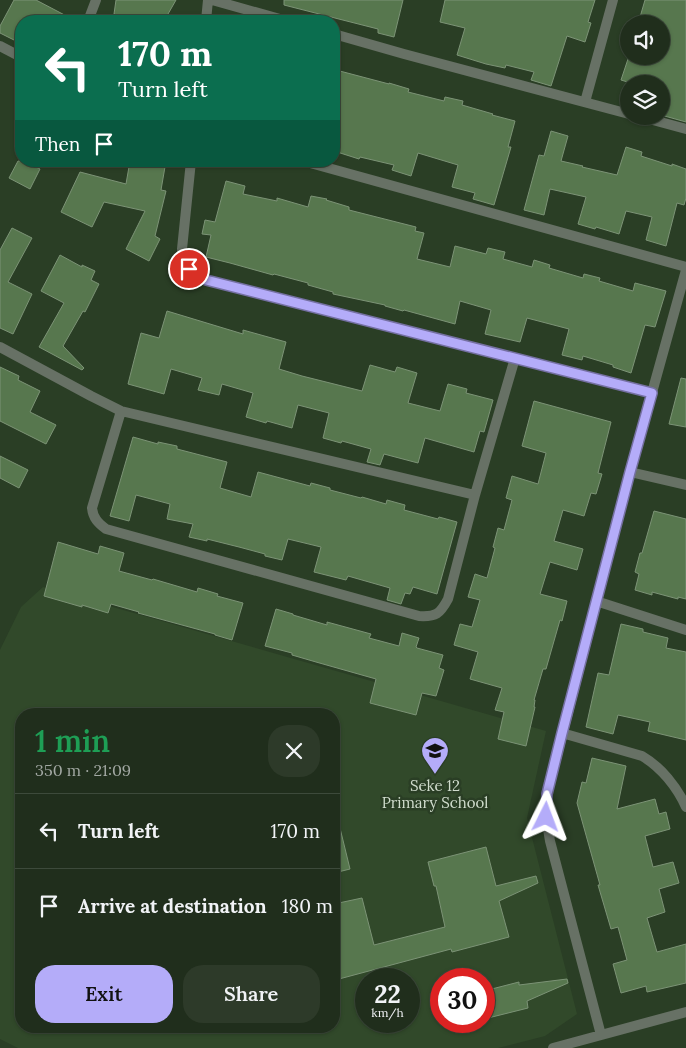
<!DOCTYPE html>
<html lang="en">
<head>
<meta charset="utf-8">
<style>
  body { margin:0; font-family:Lora,serif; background:#2d3a29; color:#f1f3f6; height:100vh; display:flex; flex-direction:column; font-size:19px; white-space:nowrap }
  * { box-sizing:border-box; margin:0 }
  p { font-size:16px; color:#a2a8a3 }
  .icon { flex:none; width:28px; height:28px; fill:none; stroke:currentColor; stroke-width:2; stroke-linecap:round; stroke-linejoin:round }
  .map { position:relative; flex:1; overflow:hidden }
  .details { position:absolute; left:15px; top:708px; width:325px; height:325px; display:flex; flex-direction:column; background:#202e1c; border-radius:20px; box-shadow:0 1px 4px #0004,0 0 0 1px #3d4a3b }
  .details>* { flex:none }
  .banner { position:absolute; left:15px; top:15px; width:325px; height:152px; border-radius:20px; box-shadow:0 1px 4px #0004,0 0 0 1px #3d4a3b; background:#0b6e4f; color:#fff; overflow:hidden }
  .controls { position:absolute; left:620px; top:15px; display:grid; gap:10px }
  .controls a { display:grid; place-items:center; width:50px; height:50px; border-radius:50%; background:#202e1c; box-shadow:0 1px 4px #0004,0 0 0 1px #3d4a3b; font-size:25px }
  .speed { position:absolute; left:355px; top:968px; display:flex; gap:10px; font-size:25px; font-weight:700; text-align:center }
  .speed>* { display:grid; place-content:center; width:65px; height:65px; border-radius:50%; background:#202e1c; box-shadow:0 1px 4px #0004,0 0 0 1px #3d4a3b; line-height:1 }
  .speed small { font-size:12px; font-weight:400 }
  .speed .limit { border:8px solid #d22; background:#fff; color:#111 }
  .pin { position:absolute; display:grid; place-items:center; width:42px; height:42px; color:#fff; margin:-21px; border:2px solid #fff; border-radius:50%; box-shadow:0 1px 5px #0007 }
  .me { position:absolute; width:55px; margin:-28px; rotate:3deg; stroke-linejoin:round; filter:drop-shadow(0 0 4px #0008) }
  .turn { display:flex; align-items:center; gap:18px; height:105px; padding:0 20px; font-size:22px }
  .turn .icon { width:65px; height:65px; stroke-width:2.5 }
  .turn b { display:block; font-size:35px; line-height:42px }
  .then { display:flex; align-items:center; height:48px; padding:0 20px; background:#0003; gap:10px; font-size:19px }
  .round { display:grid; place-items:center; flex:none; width:52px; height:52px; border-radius:20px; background:#2d3a29 }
  .head { display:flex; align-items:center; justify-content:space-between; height:85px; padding:0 20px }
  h1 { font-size:30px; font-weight:600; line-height:38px; color:#1e9e55 }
  .action { display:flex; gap:10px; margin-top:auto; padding:10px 20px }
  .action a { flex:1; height:58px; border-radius:20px; background:#b4acf9; color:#111; font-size:20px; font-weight:600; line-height:58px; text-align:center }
  .action a+a { background:#2d3a29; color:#f1f3f6 }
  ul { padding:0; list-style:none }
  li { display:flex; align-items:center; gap:15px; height:75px; padding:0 20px; border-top:1px solid #3d4a3b }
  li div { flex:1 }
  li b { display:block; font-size:19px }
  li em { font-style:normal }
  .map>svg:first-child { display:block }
  .built { fill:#31492a; fill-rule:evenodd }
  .building { fill:#57774e; stroke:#7c9376 }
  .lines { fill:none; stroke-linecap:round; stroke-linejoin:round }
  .street { stroke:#677165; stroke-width:10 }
  .route-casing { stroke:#7570a2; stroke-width:12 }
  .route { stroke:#b4acf9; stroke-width:9 }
  .labels { text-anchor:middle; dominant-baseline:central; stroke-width:5; stroke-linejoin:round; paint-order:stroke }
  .poi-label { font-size:15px; fill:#d0dccd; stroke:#2a3e25 }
</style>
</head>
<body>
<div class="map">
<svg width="686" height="1048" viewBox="0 0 686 1048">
  <rect width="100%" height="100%" fill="#2a3e25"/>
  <path class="built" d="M43 587 546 731 527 818 577 1014 545 1036 498 1048H18L0 1039V650L21 607ZM21 714H334V1026H21ZM366 979H409V1021H366ZM441 979H484V1021H441Z"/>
  <path class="building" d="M14 0H36L76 21H21V31L16 41 0 33V26Z
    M116 0H176L164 21H114L115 14H114Z
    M284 0H403L394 37 378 33V29L284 5Z
    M445 0H595L588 22 591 23 585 42 567 36 551 86 531 80 534 72 506 65 505 68 486 64 457 55 465 28 440 22Z
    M645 0H686V122L661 115V84H634L621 80 629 56H661V24H638Z
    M336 70 389 84V83L409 89 408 92 444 101 445 97 463 101 462 105 493 114 492 115 515 121 508 147H511L494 205 473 199 475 193 452 187 458 165 418 153 411 176 392 170 394 165 360 157 359 159 334 151V80Z
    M551 131 568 136 561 161 583 166 582 167 617 175 626 147 642 152 641 156 672 166V164L686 169V198L684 205 677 203 666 246 646 240 652 217 626 211 619 234 596 227 595 229 578 224 586 197 550 189 544 215 524 210 539 155 544 156Z
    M18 161H40L36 167 40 169 30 189 9 178Z
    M130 161H166L161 190 166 191 155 236 160 239 149 261 126 249 145 211 104 202 92 227 61 212 80 172 126 184Z
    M226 181 245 186 243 194 277 201V198L308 207 311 196 327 199 326 200 349 207V210L416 227 415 231 424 233 417 259 450 267 455 246 486 254 488 248 505 252 503 259 532 267 534 260 550 265 549 268 583 278 584 274 600 278 599 281 633 291 635 283 666 291 655 327 645 325 631 373 613 367V365L583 356 582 360 562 355 569 329 527 318 520 342 485 334 491 310 460 301 455 324 404 310 403 311 385 306V305L333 294V292L308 285V283L274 274 273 275 230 263 206 257 211 235 202 234 205 220 215 222Z
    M12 228 32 238 8 282 32 294 13 334 0 328V250Z
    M60 255 82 267V265L95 271 91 280 99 284 85 312 83 311 63 346 84 368 82 370 39 347 64 303 41 291Z
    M167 311 243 334V330L286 342 279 369 302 376 362 391 370 365 395 372 397 367 417 373 408 403 440 411 448 384 467 389 466 393 493 400 484 432 480 431 474 452 425 438 418 463 384 454 380 465 367 462 371 449 342 441 341 443 323 438 329 413 298 405 292 428 267 421 266 423 246 417 253 393 222 384 219 395 198 390 202 378 171 369 164 394 128 384 141 333 159 338Z
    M0 367 19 376 18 380 40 391 30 412 56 425 46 444 0 421Z
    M681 378 686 379V427L669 424Z
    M534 401 611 422 598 473 602 474 596 494 591 493 584 516 563 510 554 541 583 549 577 570 550 562 540 594 567 601 562 621 560 620 546 669H543L534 700H535L534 707H535L526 746 498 739 504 712 495 710 502 688 470 679 478 652 454 645 460 624 472 627 480 600 468 597 475 574 487 578 495 548 493 547 498 528 504 530 512 500 506 498 512 476 538 484 546 453 522 446Z
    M133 437 158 444V442L177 446V449L227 462 220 488 251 497 258 472 310 486 311 483 330 488V490L361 498 362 497 386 504 387 500 405 505 404 510 438 519 439 517 457 522 437 594 413 587 410 594 405 593 401 604 387 600 390 588 348 576 346 580 314 572 321 547 288 539 282 560 265 556V554L239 547 207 539V541L189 537 193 524 167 519 170 504 136 495 129 521 110 516Z
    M0 456 28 470 19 488 0 478Z
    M654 511 686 519V599L678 597V599L652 592V595L635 590 639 574 635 572 640 553H642Z
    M58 542 98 554 100 546 124 553 119 571 152 580 153 579 197 592 198 588 218 594 217 596 243 603 232 640 215 635V634L138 613 139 612 111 604 108 613 82 605V607L44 596Z
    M276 609 293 614V615L327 625V622L371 634 369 638 399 646 402 633 419 638 416 647 417 648 443 655 439 668 444 670 436 696 422 693 416 715 370 703 376 679 316 662 292 655V653L265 646Z
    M621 624 643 629V632L668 638 666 648 686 652V740L648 731 650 722 618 715 613 734 586 727 598 673 609 675Z
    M592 758 626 766 617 809 655 799 659 814 666 812 670 829 645 836 653 867 673 862 679 883 659 889 665 912 647 918 657 952 686 944V983L647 992 646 986 621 993 613 964 627 960 618 927 611 929 598 885H600L577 803 582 782 586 783Z
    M334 824H339L350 869 334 873Z
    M486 847 496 886 536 876 538 883 499 901 509 937 452 952 451 949 339 979 334 959V904L362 898 374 945 445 927 436 886H434L428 862Z
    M567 979 568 983 527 1001 528 1008 484 1019V991L519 982V985Z"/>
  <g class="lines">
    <path class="street" d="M212 0 287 21
      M88 21 96 0
      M206 21 208 0
      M334 34 404 54 629 114
      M0 46 21 57
      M585 102 613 0
      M638 116 686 129
      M191 161 182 249 189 269 196 275 206 280 652 393
      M303 161 686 267
      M0 347 91 396 121 411 475 495
      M121 411 92 508C93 518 98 523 106 529L419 616C436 617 440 614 448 599L475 495 515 358
      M630 472 686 485
      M596 601 686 630
      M562 733 642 756C661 767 677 787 686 807
      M601 1035 550 841 546 817 547 794 630 472 686 270
      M553 1048 686 1012"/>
  </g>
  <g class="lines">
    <defs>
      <path id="route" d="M189 269 196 275 206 280 652 393 630 472 562 733 547 794 546 817"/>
    </defs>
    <use href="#route" class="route-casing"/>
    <use href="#route" class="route"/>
  </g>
  <defs>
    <symbol id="school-pin" viewBox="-11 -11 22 30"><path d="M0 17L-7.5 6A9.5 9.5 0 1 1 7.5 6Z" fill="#b4acf9" stroke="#2a3e25"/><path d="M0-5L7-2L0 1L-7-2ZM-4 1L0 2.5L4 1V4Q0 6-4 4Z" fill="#111"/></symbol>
  </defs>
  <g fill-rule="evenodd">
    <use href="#school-pin" x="419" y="735" width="32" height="43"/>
  </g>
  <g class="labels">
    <g class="poi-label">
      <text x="435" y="785">Seke 12<tspan x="435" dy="17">Primary School</tspan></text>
    </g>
  </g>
</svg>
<div class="controls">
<a><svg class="icon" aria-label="sound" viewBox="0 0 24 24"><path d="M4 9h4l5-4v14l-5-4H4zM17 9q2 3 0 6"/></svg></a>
<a><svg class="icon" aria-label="layers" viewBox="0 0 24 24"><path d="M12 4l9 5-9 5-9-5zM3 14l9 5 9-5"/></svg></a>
</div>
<div class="speed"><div>22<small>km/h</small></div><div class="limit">30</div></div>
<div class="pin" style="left:189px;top:269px;background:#d93025"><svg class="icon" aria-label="arrive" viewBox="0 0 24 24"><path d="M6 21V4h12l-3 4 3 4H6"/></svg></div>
<svg class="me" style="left:546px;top:817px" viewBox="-20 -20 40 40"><path d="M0-17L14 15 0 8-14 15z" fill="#b4acf9" stroke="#fff" stroke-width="4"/></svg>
<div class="banner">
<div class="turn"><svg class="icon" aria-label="left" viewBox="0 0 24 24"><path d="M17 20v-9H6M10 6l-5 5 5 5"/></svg><div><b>170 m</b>Turn left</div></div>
<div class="then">Then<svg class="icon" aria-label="arrive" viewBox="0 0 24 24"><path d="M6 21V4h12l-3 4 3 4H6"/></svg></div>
</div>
<section class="details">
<div class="head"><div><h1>1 min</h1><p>350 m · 21:09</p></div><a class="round"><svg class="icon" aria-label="close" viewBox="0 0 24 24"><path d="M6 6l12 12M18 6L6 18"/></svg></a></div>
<ul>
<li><svg class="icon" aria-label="left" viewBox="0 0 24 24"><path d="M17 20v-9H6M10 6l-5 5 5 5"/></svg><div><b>Turn left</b></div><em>170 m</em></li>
<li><svg class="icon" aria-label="arrive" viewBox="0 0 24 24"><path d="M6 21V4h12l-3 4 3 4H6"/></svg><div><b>Arrive at destination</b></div><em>180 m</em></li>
</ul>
<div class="action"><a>Exit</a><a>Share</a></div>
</section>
</div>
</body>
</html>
